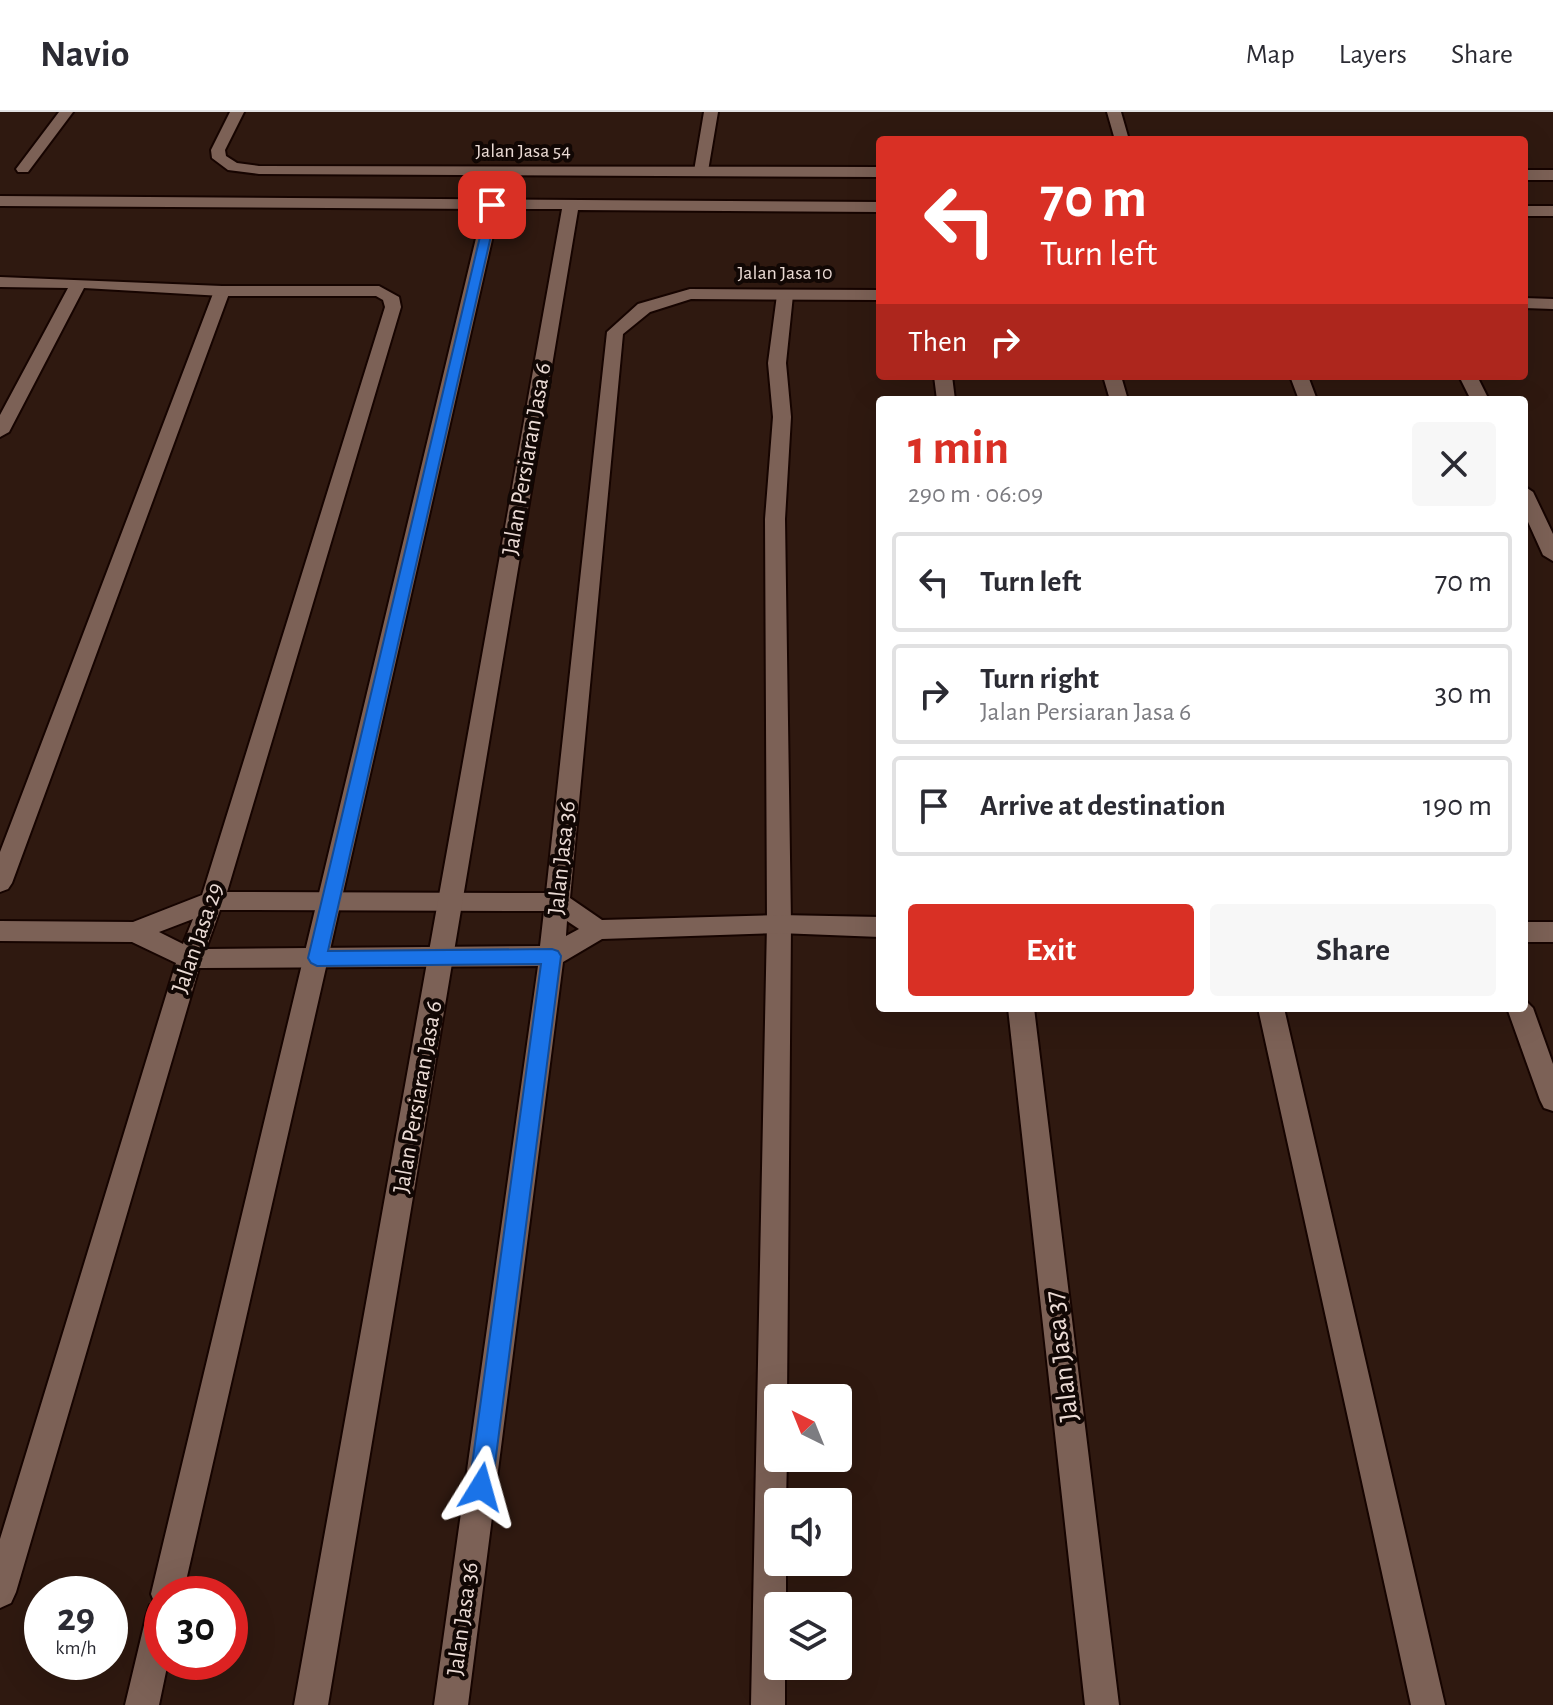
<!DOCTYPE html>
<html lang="en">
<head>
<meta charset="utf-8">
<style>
  body { margin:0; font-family:"Alegreya Sans",sans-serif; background:#f7f7f7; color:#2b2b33; height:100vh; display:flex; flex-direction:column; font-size:30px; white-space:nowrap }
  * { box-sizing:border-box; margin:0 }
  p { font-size:26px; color:#7c7c81 }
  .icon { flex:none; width:44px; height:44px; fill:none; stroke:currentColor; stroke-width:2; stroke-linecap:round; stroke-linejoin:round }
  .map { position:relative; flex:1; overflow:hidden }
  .panel { position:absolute; left:876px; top:284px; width:652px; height:616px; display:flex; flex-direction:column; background:#fff; border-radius:8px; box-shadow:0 8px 32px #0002 }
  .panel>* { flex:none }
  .banner { position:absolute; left:876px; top:24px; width:652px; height:244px; border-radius:8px; box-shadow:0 8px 32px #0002; background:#d93025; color:#fff; overflow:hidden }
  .needle { width:52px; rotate:317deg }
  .controls { position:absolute; left:764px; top:1272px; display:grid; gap:16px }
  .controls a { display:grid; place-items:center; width:88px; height:88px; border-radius:8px; background:#fff; box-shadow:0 8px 32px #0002; font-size:40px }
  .speed { position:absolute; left:24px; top:1464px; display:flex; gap:16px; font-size:40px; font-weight:700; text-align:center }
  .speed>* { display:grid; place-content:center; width:104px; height:104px; border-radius:50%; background:#fff; box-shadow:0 8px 32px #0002; line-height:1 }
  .speed small { font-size:20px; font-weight:400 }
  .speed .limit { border:12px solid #d22; background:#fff; color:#111 }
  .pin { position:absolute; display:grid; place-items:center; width:68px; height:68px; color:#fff; margin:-34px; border-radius:16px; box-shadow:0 4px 12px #0006 }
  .me { position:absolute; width:88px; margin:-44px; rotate:8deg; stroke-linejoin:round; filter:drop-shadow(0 0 6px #0008) }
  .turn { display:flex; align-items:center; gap:28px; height:168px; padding:0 32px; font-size:36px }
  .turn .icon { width:104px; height:104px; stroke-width:2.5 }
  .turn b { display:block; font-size:56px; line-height:68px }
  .then { display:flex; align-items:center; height:76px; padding:0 32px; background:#0003; gap:16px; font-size:30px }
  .round { display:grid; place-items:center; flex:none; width:84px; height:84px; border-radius:8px; background:#f7f7f7 }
  .overview { display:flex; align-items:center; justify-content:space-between; height:136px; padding:0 32px }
  h1 { font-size:48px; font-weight:600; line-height:60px; color:#d93025 }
  .button { display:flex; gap:16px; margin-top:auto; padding:16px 32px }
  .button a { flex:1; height:92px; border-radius:8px; background:#d93025; color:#fff; font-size:32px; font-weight:600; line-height:92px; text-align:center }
  .button a+a { background:#f7f7f7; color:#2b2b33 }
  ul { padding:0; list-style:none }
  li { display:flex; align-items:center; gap:24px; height:100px; margin:0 16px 12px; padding:0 16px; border:4px solid #e1e1e2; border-radius:8px }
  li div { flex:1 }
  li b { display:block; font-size:30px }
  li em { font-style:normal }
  header { display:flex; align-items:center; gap:48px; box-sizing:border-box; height:112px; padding:0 40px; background:#fff; border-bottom:2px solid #e1e1e2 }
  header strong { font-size:38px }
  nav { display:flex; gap:44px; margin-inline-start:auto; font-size:28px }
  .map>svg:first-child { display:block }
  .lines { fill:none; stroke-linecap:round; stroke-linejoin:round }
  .service-casing { stroke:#160400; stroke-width:4 }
  .minor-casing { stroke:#160400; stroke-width:4 }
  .tertiary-casing { stroke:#160400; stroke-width:4 }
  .service { fill:#7c6156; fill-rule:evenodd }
  .minor { fill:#7c6156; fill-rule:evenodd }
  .tertiary { fill:#7c6156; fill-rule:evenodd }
  .route { fill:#1a73e8; stroke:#114b97; stroke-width:2 }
  .labels { text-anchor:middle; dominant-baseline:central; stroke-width:8; stroke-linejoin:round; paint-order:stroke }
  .far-street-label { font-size:20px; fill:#ebdbd5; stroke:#110704 }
  .street-label { font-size:24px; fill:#ebdbd5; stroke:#110704 }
  .near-street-label { font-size:28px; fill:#ebdbd5; stroke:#110704 }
</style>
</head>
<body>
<header>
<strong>Navio</strong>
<nav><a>Map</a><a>Layers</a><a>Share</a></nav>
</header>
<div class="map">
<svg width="1553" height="1593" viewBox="0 0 1553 1593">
  <rect width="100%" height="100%" fill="#2f1910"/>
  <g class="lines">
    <defs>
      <path id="service" d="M59 0H73L28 60H18L16 57Z
        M704 0H718L708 59 701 63 694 59Z
        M1107 0H1121L1129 28H1115Z
        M222 174 230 179 12 771 8 777 0 780V740L214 179Z
        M785 178 793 183 786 251 791 305 785 407 791 812 787 1286H778V1346H787L786 1390H778V1450H786V1494H778V1554H785V1593H751L767 812 765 407 773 305 768 251 777 183Z
        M1103 264H1121L1128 288H1110Z
        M1459 264H1477L1489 288H1471Z
        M1524 374 1533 380 1553 422V449L1543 443 1524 401Z
        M1258 896H1284L1445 1593H1411Z"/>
      <path id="minor" d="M230 0H244L225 38 226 44 237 51 259 54 880 55V65L259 62 228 58 212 46 211 38Z
        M1524 58H1553V68H1524Z
        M0 165 222 174H379L399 185 401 195 227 780 546 781 607 220 638 192 690 177 880 178V188L691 187 650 200 623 222 570 786 602 808 779 803 880 805V825L779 821 602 827 563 850 468 1593H434L538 854 199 856 16 1480 11 1491 0 1496V1427L176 851 132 830 0 829V809L133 810 202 783 385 195 383 188 376 184H222L84 176 9 320 0 325V303L68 176 0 175ZM220 798H246L544 799 540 834 206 837ZM193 807 183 832 159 820ZM567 809 579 817 566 824V823Z
        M1524 186 1553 187V197L1524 196Z
        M934 264H952L955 288H937Z
        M1290 264H1308L1317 288H1299Z
        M1524 810H1553V830H1524Z
        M1524 887 1533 896 1553 952V999L1544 996 1540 988 1507 896H1524Z
        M1008 896H1034L1119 1593H1085Z"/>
      <path id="tertiary" d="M0 84 880 90V100L578 98 328 1593H294L562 97H499L183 1482H162V1550H168L159 1593H125L146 1505 150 1493 155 1492 151 1482 483 97 0 94Z
        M1524 94H1553V104H1524Z"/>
    </defs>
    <use href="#service" class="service-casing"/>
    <use href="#minor" class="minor-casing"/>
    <use href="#tertiary" class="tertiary-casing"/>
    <use href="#service" class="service"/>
    <use href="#minor" class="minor"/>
    <use href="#tertiary" class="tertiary"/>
  </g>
  <path class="route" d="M488 91 498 93 328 839 552 837 558 839 561 844 492 1375 489 1383 481 1386 472 1383 469 1375 541 852 317 854 311 851 308 846Z"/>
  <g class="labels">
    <g class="far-street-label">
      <text x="523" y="39">Jalan Jasa 54</text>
      <text x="785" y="161">Jalan Jasa 10</text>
    </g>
    <g class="street-label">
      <text transform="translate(527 347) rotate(-80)">Jalan Persiaran Jasa 6</text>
      <text transform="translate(562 746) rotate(-84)">Jalan Jasa 36</text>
      <text transform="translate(198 826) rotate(-71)">Jalan Jasa 29</text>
      <text transform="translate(418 985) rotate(-80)">Jalan Persiaran Jasa 6</text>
      <text transform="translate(463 1507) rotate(-82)">Jalan Jasa 36</text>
    </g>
    <g class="near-street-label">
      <text transform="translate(1062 1244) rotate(-97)">Jalan Jasa 37</text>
    </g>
  </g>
</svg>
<div class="controls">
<a><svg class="needle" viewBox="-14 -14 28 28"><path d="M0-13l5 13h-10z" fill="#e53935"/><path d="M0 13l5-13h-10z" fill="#7c7c81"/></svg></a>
<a><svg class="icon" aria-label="sound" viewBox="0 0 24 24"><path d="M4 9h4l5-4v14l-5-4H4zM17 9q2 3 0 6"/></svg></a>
<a><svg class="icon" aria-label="layers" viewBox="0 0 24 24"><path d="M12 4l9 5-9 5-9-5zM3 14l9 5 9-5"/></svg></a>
</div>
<div class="speed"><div>29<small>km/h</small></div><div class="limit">30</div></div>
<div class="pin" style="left:492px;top:93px;background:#d93025"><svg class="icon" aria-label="arrive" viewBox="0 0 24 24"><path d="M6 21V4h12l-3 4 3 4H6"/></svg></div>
<svg class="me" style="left:481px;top:1375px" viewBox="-20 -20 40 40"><path d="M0-17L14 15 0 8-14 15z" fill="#1a73e8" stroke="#fff" stroke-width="4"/></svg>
<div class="banner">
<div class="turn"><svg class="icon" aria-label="left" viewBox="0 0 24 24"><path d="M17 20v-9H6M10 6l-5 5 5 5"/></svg><div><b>70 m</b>Turn left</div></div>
<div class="then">Then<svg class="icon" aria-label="right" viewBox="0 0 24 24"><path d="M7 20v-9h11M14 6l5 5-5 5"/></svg></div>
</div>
<section class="panel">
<div class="overview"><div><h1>1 min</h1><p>290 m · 06:09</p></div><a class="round"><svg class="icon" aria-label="close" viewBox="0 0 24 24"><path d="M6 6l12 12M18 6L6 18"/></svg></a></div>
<ul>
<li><svg class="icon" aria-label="left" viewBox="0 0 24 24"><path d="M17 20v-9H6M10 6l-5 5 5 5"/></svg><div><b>Turn left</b></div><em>70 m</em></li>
<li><svg class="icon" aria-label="right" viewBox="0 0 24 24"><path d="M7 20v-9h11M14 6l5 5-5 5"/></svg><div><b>Turn right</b><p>Jalan Persiaran Jasa 6</p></div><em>30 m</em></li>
<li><svg class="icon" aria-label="arrive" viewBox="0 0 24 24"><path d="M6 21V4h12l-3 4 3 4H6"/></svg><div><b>Arrive at destination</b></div><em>190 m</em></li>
</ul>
<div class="button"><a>Exit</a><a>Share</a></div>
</section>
</div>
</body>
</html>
